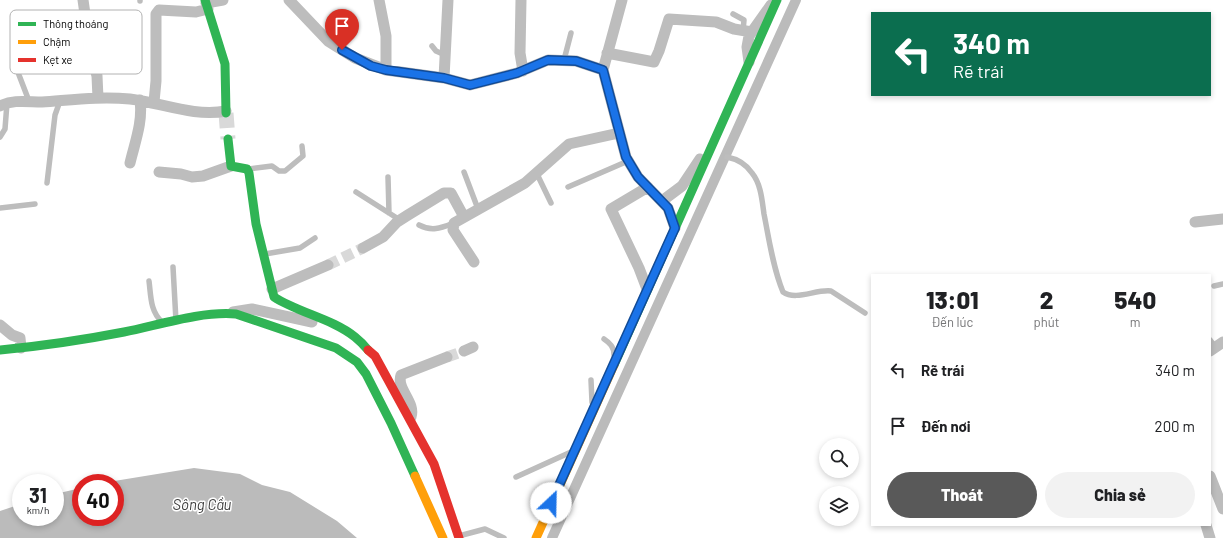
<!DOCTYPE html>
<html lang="vi">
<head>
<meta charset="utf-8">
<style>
  body { margin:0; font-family:Barlow,sans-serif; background:#f2f2f2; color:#202124; height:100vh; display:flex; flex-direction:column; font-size:15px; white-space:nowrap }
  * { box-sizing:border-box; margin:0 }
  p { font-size:13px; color:#757577 }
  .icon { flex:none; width:22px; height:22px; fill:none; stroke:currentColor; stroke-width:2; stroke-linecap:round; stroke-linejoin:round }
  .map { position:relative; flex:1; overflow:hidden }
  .side { position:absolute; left:871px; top:274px; width:340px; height:252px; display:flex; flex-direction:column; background:#fff; border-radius:0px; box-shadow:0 2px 6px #0003 }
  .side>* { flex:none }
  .top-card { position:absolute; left:871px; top:12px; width:340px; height:84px; border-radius:0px; box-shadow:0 2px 6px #0003; background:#0b6e4f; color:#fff; overflow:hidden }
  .controls { position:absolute; left:819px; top:438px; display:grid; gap:8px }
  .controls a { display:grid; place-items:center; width:40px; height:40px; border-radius:50%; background:#fff; box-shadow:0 2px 6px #0003; font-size:20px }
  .speed { position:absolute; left:12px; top:474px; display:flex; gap:8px; font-size:20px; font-weight:700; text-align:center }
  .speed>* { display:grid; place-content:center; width:52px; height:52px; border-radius:50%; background:#fff; box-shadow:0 2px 6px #0003; line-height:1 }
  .speed small { font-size:10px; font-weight:400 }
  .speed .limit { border:6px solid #d22; background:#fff; color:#111 }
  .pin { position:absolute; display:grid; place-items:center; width:34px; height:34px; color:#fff; margin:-41px -17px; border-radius:50% 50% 50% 0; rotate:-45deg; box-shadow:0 0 4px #0007 }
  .pin .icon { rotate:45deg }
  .me { position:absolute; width:44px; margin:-22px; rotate:24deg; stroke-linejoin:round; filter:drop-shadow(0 0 3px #0008) }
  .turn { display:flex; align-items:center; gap:14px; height:84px; padding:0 16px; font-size:18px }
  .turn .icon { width:52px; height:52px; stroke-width:2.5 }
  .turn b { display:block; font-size:28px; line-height:34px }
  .eta { display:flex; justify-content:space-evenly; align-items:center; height:68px; text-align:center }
  .eta b { font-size:24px; font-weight:800; line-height:28px }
  .action { display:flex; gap:8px; margin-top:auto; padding:8px 16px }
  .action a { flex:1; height:46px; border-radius:24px; background:#595959; color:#fff; font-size:16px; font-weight:800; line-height:46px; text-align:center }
  .action a+a { background:#f2f2f2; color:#202124 }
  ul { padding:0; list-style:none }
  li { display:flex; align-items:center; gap:12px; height:56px; padding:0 16px }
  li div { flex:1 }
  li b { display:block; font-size:15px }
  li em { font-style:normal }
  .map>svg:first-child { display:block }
  .water { fill:#bbb }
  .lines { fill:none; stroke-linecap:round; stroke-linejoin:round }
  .canal { stroke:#bbb; stroke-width:10 }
  .street-tunnel { stroke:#d9d9d9; stroke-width:11; stroke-dasharray:11 5.5; stroke-linecap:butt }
  .secondary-tunnel { stroke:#d9d9d9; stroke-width:15; stroke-dasharray:15 8; stroke-linecap:butt }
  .lane { stroke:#bdbdbd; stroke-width:5.5 }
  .street { stroke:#bdbdbd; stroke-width:11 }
  .fast { stroke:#30b455; stroke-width:9 }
  .slow { stroke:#ff9f0a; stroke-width:9 }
  .jam { stroke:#e5322d; stroke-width:9 }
  .route-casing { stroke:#114b97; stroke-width:10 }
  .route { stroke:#1a73e8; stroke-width:7 }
  .labels { text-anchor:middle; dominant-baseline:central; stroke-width:3; stroke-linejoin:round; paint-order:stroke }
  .water-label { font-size:15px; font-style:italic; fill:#3f3f3f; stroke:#fff }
  .key { fill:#fff; stroke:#b2b2b2; stroke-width:1 }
  .key-label { font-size:11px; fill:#000 }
</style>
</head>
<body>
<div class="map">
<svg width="1223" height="538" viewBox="0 0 1223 538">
  <rect width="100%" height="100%" fill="#fff"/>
  <path class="water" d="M194 468 240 474 262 485 290 492 337 521 357 538H0V511L21 504V517H55V494L81 488V517H115V483H102Z"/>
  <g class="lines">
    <path class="canal" d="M552 538 796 0"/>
    <path class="street-tunnel" d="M328 265 363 248
      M447 357 464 351"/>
    <path class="secondary-tunnel" d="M226 113 228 139"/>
    <path class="lane" d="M140 1V0
      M733 14 744 20 743 31
      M432 46 436 51 445 55
      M15 58 19 75 29 101
      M564 60 571 33
      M0 137 5 129 7 103
      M727 157C737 159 746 164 752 173 761 184 762 200 764 214 769 239 773 268 783 292 796 301 816 289 831 291L865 313
      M249 169 272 166 279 171H285L303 156 302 146
      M464 172 478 209
      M537 174 551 203
      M388 177 389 213
      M47 183 55 115 60 101
      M568 187 628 161
      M356 192 400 220
      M0 208 35 204
      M419 225C432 232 441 228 454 223
      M265 254 300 248 315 238
      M173 267 176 321
      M149 281C151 296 150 311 162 322
      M1214 286 1223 284
      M604 339C610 343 614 347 614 355
      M1210 340 1216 348
      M591 380 592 402
      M516 477 571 452
      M459 536 485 529 504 538"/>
    <path class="street" d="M83 0 90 49 97 76 98 98
      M289 0 328 41 355 58 386 70
      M379 0 386 36V70L444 78 470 85 517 73 548 60 576 61 603 70 626 157 638 177 668 208 675 228
      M521 0 520 53 523 71
      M206 3 223 0
      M607 53 654 62 659 51 669 19 716 22 734 29 752 32
      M749 62 747 47 749 36 771 5
      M603 70 622 0
      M444 78 448 0
      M154 102 156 81V14L159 10 196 12 208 9
      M0 106C13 99 28 102 42 102 71 100 100 96 130 99 162 103 194 117 226 111
      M130 163C135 142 143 122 140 100
      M159 172 181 174 192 177 203 176 231 166
      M662 201 682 186 700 159
      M1195 222 1223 219
      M363 248 383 237 397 222 408 215 444 193H451L464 217
      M474 262 453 230 454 223 525 183 569 144 619 133
      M272 289 328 265
      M647 289 639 268 611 209 648 187
      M233 312 252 309 312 322
      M0 325 12 335 20 338 21 348
      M464 351 473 347
      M1210 351 1223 342
      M411 417C416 402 396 389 401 375L447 357
      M1210 476 1223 509
      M1206 525 1210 538"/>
    <path class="fast" d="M205 0 225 64 226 113
      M228 139 231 166 247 169 249 173 256 224 274 297C299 313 333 319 355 337 360 341 364 345 368 350
      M0 350C42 346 83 340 124 332 159 325 201 311 236 314L336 348 357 362 366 374 391 423 415 476
      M614 365 777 0"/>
    <path class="slow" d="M415 476 443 538
      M536 538 614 365"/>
    <path class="jam" d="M368 350 375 356 434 464 459 538"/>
  </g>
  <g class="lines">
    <defs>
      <path id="route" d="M342 50 371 66 386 70 444 78 470 85 517 73 548 60 576 61 603 70 626 157 638 177 668 208 675 228 551 503"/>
    </defs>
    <use href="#route" class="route-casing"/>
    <use href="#route" class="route"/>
  </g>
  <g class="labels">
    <g class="water-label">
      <text x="202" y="504">Sông Cầu</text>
    </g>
  </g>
  <rect x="10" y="10" width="132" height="64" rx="6" class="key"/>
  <rect x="18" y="22" width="18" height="4" fill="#30b455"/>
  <rect x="18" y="40" width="18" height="4" fill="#ff9f0a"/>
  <rect x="18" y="58" width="18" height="4" fill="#e5322d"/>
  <g class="key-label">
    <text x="43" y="28">Thông thoáng</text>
    <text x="43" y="46">Chậm</text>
    <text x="43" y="64">Kẹt xe</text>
  </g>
</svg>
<div class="controls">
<a><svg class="icon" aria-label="search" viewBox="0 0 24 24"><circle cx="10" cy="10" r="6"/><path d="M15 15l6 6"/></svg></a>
<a><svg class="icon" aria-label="layers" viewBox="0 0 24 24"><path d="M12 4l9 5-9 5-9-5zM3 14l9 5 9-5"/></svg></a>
</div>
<div class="speed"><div>31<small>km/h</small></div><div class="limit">40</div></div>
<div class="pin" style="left:342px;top:50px;background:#d93025"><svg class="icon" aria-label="arrive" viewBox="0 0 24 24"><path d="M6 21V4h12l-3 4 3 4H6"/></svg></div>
<svg class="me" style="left:551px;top:503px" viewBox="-20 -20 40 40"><circle r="19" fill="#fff"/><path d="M0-13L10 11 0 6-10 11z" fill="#1a73e8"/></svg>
<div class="top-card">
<div class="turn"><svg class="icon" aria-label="left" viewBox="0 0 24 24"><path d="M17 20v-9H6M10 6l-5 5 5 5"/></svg><div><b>340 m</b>Rẽ trái</div></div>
</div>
<section class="side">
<div class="eta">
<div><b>13:01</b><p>Đến lúc</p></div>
<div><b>2</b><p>phút</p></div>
<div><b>540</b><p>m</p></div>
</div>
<ul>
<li><svg class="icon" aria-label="left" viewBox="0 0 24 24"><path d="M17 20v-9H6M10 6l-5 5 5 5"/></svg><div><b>Rẽ trái</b></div><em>340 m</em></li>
<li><svg class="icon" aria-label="arrive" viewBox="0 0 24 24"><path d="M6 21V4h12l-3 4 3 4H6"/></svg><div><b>Đến nơi</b></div><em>200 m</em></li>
</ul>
<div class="action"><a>Thoát</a><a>Chia sẻ</a></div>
</section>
</div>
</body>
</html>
